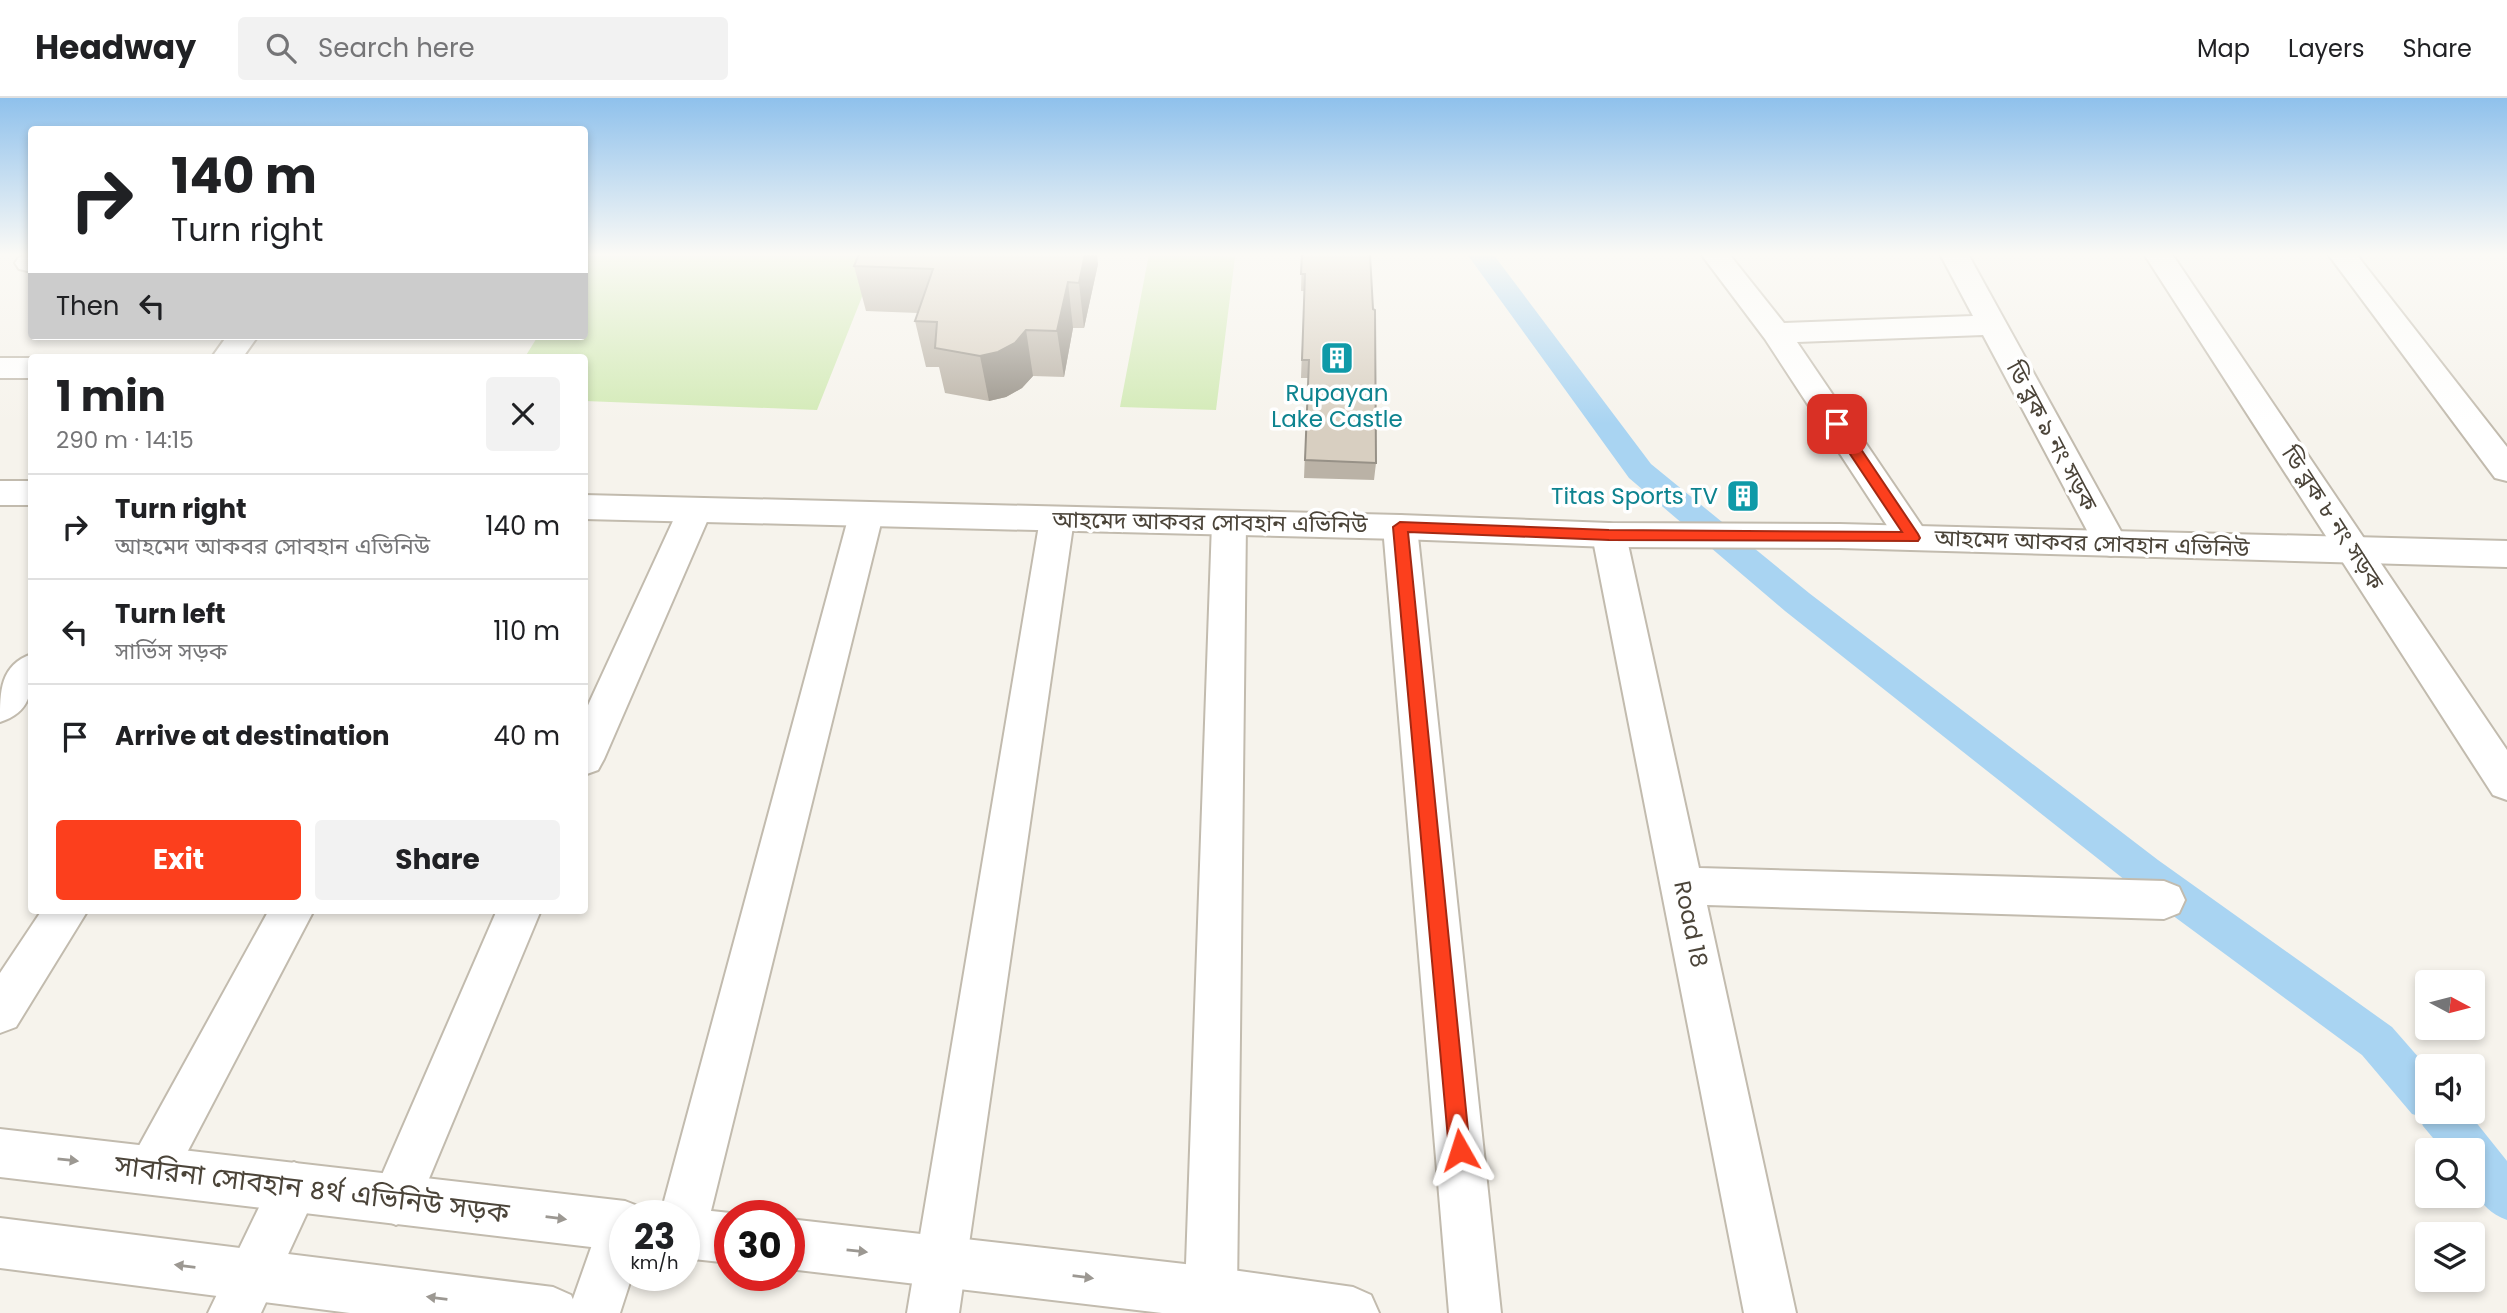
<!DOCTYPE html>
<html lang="en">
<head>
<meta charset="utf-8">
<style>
  body { margin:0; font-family:Poppins,"Noto Sans Bengali",sans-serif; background:#f2f2f2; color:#202124; height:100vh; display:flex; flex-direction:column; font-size:26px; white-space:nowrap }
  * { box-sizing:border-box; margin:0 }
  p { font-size:23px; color:#757577 }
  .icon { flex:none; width:38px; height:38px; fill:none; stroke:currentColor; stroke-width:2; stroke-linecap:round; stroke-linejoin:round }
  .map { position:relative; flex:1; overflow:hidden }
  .details { position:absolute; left:28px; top:256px; width:560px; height:560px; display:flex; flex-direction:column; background:#fff; border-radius:7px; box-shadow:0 4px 10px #0003 }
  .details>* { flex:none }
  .top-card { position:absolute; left:28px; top:28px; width:560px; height:214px; border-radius:7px; box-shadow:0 4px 10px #0003; background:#fff; color:#202124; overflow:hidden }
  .needle { width:46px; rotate:97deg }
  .controls { position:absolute; left:2415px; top:872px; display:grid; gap:14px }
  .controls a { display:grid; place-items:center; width:70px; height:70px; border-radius:7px; background:#fff; box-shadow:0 4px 10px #0003; font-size:35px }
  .speed { position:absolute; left:609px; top:1102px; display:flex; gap:14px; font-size:35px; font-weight:700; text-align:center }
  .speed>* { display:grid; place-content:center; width:91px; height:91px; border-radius:50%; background:#fff; box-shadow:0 4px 10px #0003; line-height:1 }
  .speed small { font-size:18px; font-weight:400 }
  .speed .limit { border:10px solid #d22; background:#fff; color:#111 }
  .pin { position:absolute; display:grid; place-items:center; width:60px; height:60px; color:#fff; margin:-30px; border-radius:14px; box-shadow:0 4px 10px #0006 }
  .me { position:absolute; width:77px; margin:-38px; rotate:354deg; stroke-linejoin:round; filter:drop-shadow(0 0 5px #0008) }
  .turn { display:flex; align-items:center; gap:24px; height:147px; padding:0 28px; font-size:32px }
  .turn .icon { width:91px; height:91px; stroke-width:2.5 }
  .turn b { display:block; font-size:49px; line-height:60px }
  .then { display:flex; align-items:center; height:66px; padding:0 28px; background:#0003; gap:14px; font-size:26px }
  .round { display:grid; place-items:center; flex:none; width:74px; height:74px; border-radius:7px; background:#f2f2f2 }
  .overview { display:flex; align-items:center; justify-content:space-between; height:119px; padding:0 28px }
  h1 { font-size:42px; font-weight:700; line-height:52px }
  .button { display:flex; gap:14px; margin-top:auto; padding:14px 28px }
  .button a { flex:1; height:80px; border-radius:7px; background:#fc3f1d; color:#fff; font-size:28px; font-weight:700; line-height:80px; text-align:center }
  .button a+a { background:#f2f2f2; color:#202124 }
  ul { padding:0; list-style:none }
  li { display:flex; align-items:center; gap:21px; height:105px; padding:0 28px; border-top:2px solid #e0e0e0 }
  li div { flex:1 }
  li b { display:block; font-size:26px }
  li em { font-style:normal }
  header { display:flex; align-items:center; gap:42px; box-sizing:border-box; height:98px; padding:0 35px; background:#fff; border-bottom:2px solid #e0e0e0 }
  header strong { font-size:33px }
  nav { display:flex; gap:38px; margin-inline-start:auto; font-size:24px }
  .search { width:490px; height:63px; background:#f2f2f2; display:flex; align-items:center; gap:18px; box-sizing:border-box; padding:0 24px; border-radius:7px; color:#757577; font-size:26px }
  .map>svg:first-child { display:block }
  .green { fill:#d2eab5 }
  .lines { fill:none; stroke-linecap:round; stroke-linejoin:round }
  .canal { fill:#a9d4f2; fill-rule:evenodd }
  .minor-casing { stroke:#c2bbae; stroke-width:4 }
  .tertiary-casing { stroke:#c2bbae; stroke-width:4 }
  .minor { fill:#fff; fill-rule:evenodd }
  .tertiary { fill:#fff; fill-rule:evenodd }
  .wall { fill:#bab2a6 }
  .shaded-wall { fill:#979187 }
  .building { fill:#d8cfc1; stroke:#979187; stroke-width:2 }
  .oneway { fill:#9c9892 }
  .route { fill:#fc3f1d; stroke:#a42913; stroke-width:2 }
  .labels { text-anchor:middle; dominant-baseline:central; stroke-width:7; stroke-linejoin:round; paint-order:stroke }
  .culture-label { font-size:23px; fill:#0d838f; stroke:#fff }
  .street-label { font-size:23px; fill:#4b4439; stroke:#fff }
  .near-street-label { font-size:28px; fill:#4b4439; stroke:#fff }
</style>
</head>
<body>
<header>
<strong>Headway</strong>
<div class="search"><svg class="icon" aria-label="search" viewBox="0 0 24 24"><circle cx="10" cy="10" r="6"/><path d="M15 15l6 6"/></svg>Search here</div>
<nav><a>Map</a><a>Layers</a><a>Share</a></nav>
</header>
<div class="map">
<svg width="2507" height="1215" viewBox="0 0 2507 1215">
  <rect width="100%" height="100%" fill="#f6f3ec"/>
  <path class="green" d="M589 156H879L817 312 585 303 584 259H525L538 238H584L585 162Z
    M1149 156 1235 159 1216 312 1120 309Z"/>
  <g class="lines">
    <path class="canal" d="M1467 156H1493L1651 366 1809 495 2158 762 2392 929 2427 969V1013H2467L2507 1063V1122C2472 1108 2473 1085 2473 1052H2443L2423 1028 2419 1018 2412 1016 2362 957 2130 786 1785 513 1629 380Z"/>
    <defs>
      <path id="minor" d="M32 156V174L19 171 15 165 19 159Z
        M1701 156H1729L1784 225 1973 218 1940 156H1968L2128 446 2123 455 2111 458 2099 455 1983 237 1797 244 1930 440 1925 449 1913 452 1901 449 1765 241Z
        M2144 156H2172L2507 652V702L2493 697Z
        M2328 156H2356L2507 349V383L2495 380Z
        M227 238H258L243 259H212Z
        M0 260H32V280H0Z
        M0 383H32V407H0Z
        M695 400 707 404 712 412 604 661 598 672 584 677V616L678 412 683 404Z
        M866 405 878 408 883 417 709 1121 702 1139 684 1146V1118H660L849 417 854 408Z
        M1057 409 1069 412 1074 421 959 1215H907L1040 421 1045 412Z
        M1229 413 1241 416 1246 425 1237 1195 1229 1213 1197 1215 1193 1213 1185 1195 1212 425 1217 416Z
        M1400 417 1412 420 1417 429 1501 1215H1449L1383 429 1388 420Z
        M1609 425 1621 428 1626 437 1699 770 2164 783 2179 789 2185 802 2179 815 2164 821 1707 807 1796 1215H1744L1592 437 1597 428Z
        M32 556C32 587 35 613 0 624 0 593 0 567 32 556Z
        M42 812H88L16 929 0 935V875Z
        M269 812H314L169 1089 152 1096 135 1089 128 1072 135 1055Z
        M497 812H541L413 1119 396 1127 379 1119 371 1102Z
        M294 1064 311 1072 319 1089 261 1215H208L277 1072Z
        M623 1103 641 1110 644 1118H625V1178H632L620 1215H568L605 1110Z"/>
      <path id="tertiary" d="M584 397 1400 417 1609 425 1840 426 2507 443V469L1840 450 1609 449 1400 441 584 421Z
        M0 1031 625 1103 643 1110 646 1118H625V1153L0 1079Z
        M684 1110 730 1115 738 1118H730V1165L684 1160V1118H666Z
        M0 1120 553 1189 571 1197 579 1215H350L0 1170Z
        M789 1121 1211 1169 1353 1189 1371 1197 1379 1215H1162L789 1171Z"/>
    </defs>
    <use href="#minor" class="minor-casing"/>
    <use href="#tertiary" class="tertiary-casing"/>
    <use href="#minor" class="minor"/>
    <use href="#tertiary" class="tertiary"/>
  </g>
  <path class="wall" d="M1302 156 1376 365 1374 382 1304 380 1308 280H1301L1304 193H1301Z
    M1098 166 1084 230H1073L1064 279 1033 278 1022 290 1006 299 989 303 945 295 939 269H926L915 223 918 215 866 213 854 168Z"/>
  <path class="shaded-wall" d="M1085 156H1097L1098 166 1084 230 1079 185Z
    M1068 184 1073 230 1064 279 1057 233Z
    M1026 232 1033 278 1022 290 1006 299 989 303 980 258Z"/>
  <path class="building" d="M859 156H1085L1079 185 1068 184 1057 233 1026 232 1015 245 998 254 980 258 935 250 937 224 915 223 933 171 854 168Z
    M1302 156H1370L1373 211 1375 212 1376 365 1305 362 1309 262H1302L1305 176H1301Z"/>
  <defs><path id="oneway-solid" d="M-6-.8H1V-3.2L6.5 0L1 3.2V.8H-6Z" transform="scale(1.75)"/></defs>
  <g class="oneway">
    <use href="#oneway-solid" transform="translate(68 1062) rotate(6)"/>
    <use href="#oneway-solid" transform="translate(556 1120) rotate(7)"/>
    <use href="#oneway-solid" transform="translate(857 1153) rotate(6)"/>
    <use href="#oneway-solid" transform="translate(185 1168) rotate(-173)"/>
    <use href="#oneway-solid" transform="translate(1083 1179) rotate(7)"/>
    <use href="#oneway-solid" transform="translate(437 1200) rotate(-173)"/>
  </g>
  <linearGradient id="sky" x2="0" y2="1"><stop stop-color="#8fc1ec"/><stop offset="0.48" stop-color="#fbfaf6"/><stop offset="1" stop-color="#fbfaf6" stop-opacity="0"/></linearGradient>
  <rect width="2507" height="326" fill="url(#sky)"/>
  <path class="route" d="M1837 321 1842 323 1918 436 1920 440 1918 443 1609 442 1408 434 1470 1052 1467 1059 1460 1062 1452 1059 1449 1052 1393 429 1400 424 1609 432 1902 434 1830 326Z"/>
  <defs>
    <symbol id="building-square" viewBox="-11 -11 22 22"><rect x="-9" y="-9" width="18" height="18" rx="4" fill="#0f9aa8" stroke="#fff"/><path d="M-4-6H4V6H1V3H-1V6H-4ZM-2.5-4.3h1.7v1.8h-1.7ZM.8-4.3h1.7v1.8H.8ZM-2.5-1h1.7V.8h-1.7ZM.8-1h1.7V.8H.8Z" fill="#fff"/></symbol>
  </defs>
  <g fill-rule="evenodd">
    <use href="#building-square" x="1318" y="241" width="38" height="38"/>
    <use href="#building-square" x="1724" y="379" width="38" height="38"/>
  </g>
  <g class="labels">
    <g class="culture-label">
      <text x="1337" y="295">Rupayan<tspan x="1337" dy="26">Lake Castle</tspan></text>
      <text x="1718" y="398" text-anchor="end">Titas Sports TV</text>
    </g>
    <g class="street-label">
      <text transform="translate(2052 338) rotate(62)">ডি ব্লক ৯ নং সড়ক</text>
      <text transform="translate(2333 420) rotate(57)">ডি ব্লক ৮ নং সড়ক</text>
      <text transform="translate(1210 424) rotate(1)">আহমেদ আকবর সোবহান এভিনিউ</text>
      <text transform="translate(2092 445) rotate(2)">আহমেদ আকবর সোবহান এভিনিউ</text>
      <text transform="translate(1691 826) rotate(78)">Road 18</text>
    </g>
    <g class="near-street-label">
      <text transform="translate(312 1091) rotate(7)">সাবরিনা সোবহান ৪র্থ এভিনিউ সড়ক</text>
    </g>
  </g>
</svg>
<div class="controls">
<a><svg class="needle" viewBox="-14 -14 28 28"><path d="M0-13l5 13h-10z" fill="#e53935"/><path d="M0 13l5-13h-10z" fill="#757577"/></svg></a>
<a><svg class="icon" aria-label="sound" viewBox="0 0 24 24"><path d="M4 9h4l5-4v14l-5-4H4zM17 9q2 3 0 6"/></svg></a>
<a><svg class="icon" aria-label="search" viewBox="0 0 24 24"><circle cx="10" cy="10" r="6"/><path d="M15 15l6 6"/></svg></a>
<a><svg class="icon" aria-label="layers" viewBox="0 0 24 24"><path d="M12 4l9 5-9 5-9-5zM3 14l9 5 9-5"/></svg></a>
</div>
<div class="speed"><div>23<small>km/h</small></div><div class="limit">30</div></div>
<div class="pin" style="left:1837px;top:326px;background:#d93025"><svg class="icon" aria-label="arrive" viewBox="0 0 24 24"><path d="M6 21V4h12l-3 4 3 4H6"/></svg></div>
<svg class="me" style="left:1460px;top:1052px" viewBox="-20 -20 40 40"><path d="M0-17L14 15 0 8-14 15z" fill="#fc3f1d" stroke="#fff" stroke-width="4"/></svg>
<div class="top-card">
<div class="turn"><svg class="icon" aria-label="right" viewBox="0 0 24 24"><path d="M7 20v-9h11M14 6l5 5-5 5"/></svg><div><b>140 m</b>Turn right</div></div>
<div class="then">Then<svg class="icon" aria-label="left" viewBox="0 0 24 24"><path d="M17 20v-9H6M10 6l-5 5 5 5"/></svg></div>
</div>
<section class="details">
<div class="overview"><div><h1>1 min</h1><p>290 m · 14:15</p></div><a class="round"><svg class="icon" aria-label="close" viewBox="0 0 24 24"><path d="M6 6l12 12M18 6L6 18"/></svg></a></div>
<ul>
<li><svg class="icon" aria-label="right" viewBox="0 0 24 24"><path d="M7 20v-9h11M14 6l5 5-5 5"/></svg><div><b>Turn right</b><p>আহমেদ আকবর সোবহান এভিনিউ</p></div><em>140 m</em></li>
<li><svg class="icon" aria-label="left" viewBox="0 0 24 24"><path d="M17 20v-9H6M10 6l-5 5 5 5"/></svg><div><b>Turn left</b><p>সার্ভিস সড়ক</p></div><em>110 m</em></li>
<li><svg class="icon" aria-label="arrive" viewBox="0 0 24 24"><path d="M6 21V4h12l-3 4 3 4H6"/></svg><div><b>Arrive at destination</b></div><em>40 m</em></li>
</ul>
<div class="button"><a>Exit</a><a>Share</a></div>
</section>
</div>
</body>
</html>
